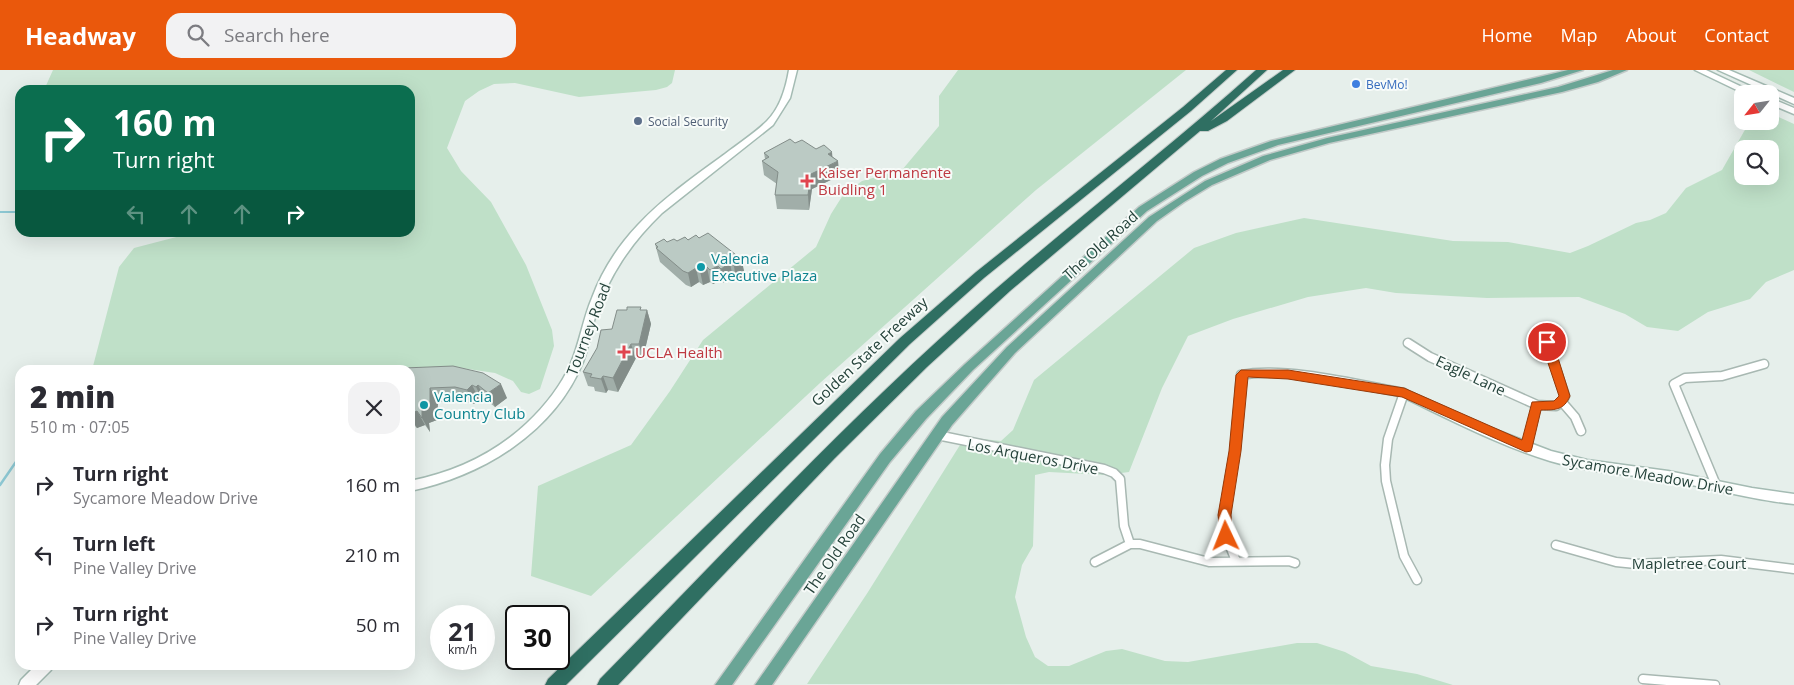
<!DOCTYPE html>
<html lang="en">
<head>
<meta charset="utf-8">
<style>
  body { margin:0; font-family:"Open Sans",sans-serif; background:#f2f2f3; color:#2b2b33; height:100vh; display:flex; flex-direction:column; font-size:19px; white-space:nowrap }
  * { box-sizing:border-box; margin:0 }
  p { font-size:16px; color:#7c7c81 }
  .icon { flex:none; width:28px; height:28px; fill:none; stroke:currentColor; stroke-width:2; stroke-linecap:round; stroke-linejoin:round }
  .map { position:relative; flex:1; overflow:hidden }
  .sheet { position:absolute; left:15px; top:295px; width:400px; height:305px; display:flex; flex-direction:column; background:#fff; border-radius:15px; box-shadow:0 5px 20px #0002 }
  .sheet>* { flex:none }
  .banner { position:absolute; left:15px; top:15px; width:400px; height:152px; border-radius:15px; box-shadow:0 5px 20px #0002; background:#0b6e4f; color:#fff; overflow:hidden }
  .needle { width:32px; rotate:240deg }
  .controls { position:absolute; left:1734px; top:15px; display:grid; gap:10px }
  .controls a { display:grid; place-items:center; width:45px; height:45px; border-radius:10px; background:#fff; box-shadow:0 5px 20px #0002; font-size:25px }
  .speed { position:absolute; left:430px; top:535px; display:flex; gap:10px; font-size:25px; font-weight:700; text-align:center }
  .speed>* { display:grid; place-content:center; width:65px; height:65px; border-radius:50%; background:#fff; box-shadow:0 5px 20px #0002; line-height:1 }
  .speed small { font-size:12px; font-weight:400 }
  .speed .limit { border:2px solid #111; border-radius:8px; background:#fff; color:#111 }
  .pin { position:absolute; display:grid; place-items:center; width:42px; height:42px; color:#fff; margin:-21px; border:2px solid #fff; border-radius:50%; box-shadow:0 1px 5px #0007 }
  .me { position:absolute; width:55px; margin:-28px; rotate:358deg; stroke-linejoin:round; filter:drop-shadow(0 0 4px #0008) }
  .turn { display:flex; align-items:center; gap:18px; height:105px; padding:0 15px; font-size:22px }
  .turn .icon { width:65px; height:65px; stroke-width:2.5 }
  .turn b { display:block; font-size:35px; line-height:42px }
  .lanes { display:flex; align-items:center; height:48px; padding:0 15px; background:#0003; justify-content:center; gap:25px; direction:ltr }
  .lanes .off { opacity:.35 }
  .round { display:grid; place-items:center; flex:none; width:52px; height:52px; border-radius:15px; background:#f2f2f3 }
  .summary { display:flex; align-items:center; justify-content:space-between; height:85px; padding:0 15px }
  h1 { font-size:30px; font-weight:800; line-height:38px }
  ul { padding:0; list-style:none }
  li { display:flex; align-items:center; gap:15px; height:70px; padding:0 15px }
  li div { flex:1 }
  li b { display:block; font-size:19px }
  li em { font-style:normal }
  header { display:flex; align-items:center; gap:30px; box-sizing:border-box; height:70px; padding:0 25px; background:#ea580c; color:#fff }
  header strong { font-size:24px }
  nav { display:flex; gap:28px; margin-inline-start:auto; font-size:18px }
  .search { width:350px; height:45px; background:#f2f2f3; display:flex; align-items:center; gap:12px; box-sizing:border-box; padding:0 18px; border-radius:15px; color:#7c7c81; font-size:19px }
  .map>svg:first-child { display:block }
  .green { fill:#bfe0c8; fill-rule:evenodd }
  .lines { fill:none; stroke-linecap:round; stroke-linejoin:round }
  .stream-far1 { stroke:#8ec9d4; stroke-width:2 }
  .stream { stroke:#8ec9d4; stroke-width:2.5 }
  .street-casing { stroke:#a8b8b2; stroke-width:11 }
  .secondary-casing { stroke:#a4bbb3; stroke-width:3 }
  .primary-casing { stroke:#c2cac8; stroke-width:3 }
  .highway-casing { stroke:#c2cac8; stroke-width:2 }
  .street { stroke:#fff; stroke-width:8 }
  .secondary { fill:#fff; fill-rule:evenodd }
  .primary { fill:#6aa596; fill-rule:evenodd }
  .highway { fill:#2f6f62; fill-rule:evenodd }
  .wall { fill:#a1aea9 }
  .shaded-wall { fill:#838d89 }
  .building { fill:#bbcac4; stroke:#838d89 }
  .route { fill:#ea580c; stroke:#983908 }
  .shop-dot { fill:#3f7fe0; stroke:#f7fbf9; stroke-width:2 }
  .service-dot { fill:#5c6f8a; stroke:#f7fbf9; stroke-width:2 }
  .health-dot { fill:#e0444e; stroke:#f7fbf9; stroke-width:2 }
  .culture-dot { fill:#0f9aa8; stroke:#f7fbf9; stroke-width:2 }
  .labels { text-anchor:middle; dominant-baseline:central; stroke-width:4; stroke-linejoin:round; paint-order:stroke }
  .far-shop-label { font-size:12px; fill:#366cbe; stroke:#f7fbf9; text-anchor:start }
  .far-service-label { font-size:12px; fill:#4e5e75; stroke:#f7fbf9; text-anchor:start }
  .health-label { font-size:15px; fill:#be3a42; stroke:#f7fbf9; text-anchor:start }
  .street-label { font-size:15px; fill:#24423a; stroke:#f7fbf9 }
  .culture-label { font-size:15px; fill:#0d838f; stroke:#f7fbf9; text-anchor:start }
</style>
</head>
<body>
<header>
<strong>Headway</strong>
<div class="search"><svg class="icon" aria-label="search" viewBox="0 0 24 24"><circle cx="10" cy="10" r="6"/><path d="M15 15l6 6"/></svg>Search here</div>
<nav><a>Home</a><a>Map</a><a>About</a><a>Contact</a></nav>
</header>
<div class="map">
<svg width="1794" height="615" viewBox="0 0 1794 615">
  <rect width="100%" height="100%" fill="#e6efeb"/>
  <path class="green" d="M53 0H675L672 13 667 17 656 20 579 27 515 13 494 14 479 21 465 31 447 78 461 101 491 132 526 195 552 260 554 276 540 319 529 324 521 322 513 311 495 303 461 298 410 300H92L119 197 134 178 184 165 183 163 410 162V20H44Z
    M958 0H1186L1036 120 820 313 591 526 531 506 538 416 631 375 670 321 703 270 816 177 831 144 843 125 862 111 902 100 939 56V26Z
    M1749 0H1794V22Z
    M1770 43 1794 54V200L1766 212 1750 229 1708 242 1678 261 1647 257 1625 244 1579 227 1487 228 1396 223 1366 218 1308 227 1233 249 1188 266 1162 318 1129 402 1106 405 1049 402 1035 405 1033 476 1022 495 1015 527 1026 567 1035 587 1048 596H1069L1106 581 1122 579 1165 591 1188 592 1297 573H1317L1345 582 1371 596 1417 604 1453 615 807 614 868 522 965 367 1001 371 1013 360 1034 310 1194 178 1236 163 1304 148 1453 171 1508 172 1570 183 1588 176 1636 153 1650 150 1666 143 1686 118 1722 100 1750 51H1770ZM1742 79H1770V106H1742Z"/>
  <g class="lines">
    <path class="stream-far1" d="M0 142H20"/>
    <path class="stream" d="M59 300 60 297
      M0 415 20 386"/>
    <defs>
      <path id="street" d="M1547 272 1565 326 1562 332
        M1408 273 1430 287 1537 335
        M937 365 1104 399 1114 403 1120 409 1124 456 1130 474
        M1526 377 1537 335 1556 336 1562 332 1575 347 1581 361
        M1716 415 1674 314 1685 308 1722 306 1764 294
        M1556 475 1616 492 1636 494 1721 490 1794 499
        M1236 491C1216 448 1231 414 1236 370 1239 349 1239 327 1241 305 1284 296 1360 315 1404 323L1388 369 1385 395 1386 411 1404 486 1417 510
        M1095 492 1130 474H1140L1209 492 1289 491 1295 493
        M1643 609 1715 615"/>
      <path id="secondary" d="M789 0H797L790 28 773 55 662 143C631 173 610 204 596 244 591 260 589 276 583 292 554 363 482 406 410 421V411C454 402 494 384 527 353 545 336 561 316 571 293 580 272 583 249 592 228 602 201 618 176 638 155 663 128 695 106 725 84 739 73 755 63 767 51 780 38 786 18 789 0Z
        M1695 0H1706L1757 24H1745Z
        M1718 0H1729L1794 28V34Z
        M1770 28 1794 38V44L1770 34Z
        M1404 319 1491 358 1551 381 1587 390 1668 401 1752 418 1794 424V434C1752 430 1712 418 1670 411 1630 404 1590 403 1550 391 1498 375 1449 349 1400 326L1398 323 1400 320Z
        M36 595H53L51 600 36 615H19L21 610Z"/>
      <path id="primary" d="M1568 0H1583L1541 13 1278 75 1228 93 1202 106 1147 141 973 300 926 349 890 392 732 615H715L880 384 916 341 965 294 1139 137 1194 102 1220 89 1271 71Z
        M1613 0H1627L1598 12 1562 22 1329 73 1270 90 1212 115 1184 132 1157 151 1015 283 952 355 772 615H755L942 347 1007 277 1149 147 1205 111 1263 86 1327 68 1558 17Z"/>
      <path id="highway" d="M1226 0H1237L1191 41 984 208 910 274 566 615H545L548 609 900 268 976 202 1183 37Z
        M1256 0H1267L1211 51 1283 0H1295L1227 51 1208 61H1200L1010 221 927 297 835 388 618 615H597L600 609C720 487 836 361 964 247 1059 162 1161 85 1256 0Z"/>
    </defs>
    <use href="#street" class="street-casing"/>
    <use href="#secondary" class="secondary-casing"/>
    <use href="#primary" class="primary-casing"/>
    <use href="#highway" class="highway-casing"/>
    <use href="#street" class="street"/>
    <use href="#secondary" class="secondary"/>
    <use href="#primary" class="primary"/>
    <use href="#highway" class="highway"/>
  </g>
  <path class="wall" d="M816 79 833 87 838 91 839 106 812 119 809 140 777 139 775 125 777 114 764 105 762 91 765 89 764 83Z
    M699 168 741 190 745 206 736 211 733 208 724 213 721 210 713 214 710 212 703 215 699 212 691 217 686 215 660 192 655 174Z
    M641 240H647L651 254 643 288H636L618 322 608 320 606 323 595 321 594 317 588 316 583 302Z
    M453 296 507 328 495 337 485 329 483 331 479 329 474 334 462 331 438 332 437 350 429 353 430 362 425 355 417 358 410 351V300Z"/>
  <path class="shaded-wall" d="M832 82 833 94 838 91 839 106 812 119 809 140 808 125 811 104 828 84Z
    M740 188 741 192 742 191 745 206 736 211 734 196 739 189Z
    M730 193 733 208 724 213 721 199Z
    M718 196 721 210 713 214 710 200Z
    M707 197 710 212 703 215 700 201Z
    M696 198 699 212 691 217 688 203Z
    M647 240 651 254 643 288 639 274Z
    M631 274 636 288 618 322 613 308Z
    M603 306 608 320 606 323 601 309Z
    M501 314 507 328 495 337 488 323Z
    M472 315 479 329 474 334 467 320Z
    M478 315 485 329 483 331 476 317Z
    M430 318 438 332 437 350 429 353 430 362 422 348V339Z
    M417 341 425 355 417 358 410 346V344Z"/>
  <path class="building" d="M790 69 795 73 802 70 816 79 824 75 832 82 828 84 838 91 811 104 808 125H775L778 102 762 91 769 87 764 83Z
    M708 163 740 188 739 189 742 191 734 196 730 193 721 199 718 196 710 200 707 197 700 201 696 198 688 203 683 201 656 178 658 177 655 174 664 169 667 172 674 169 677 171 685 167 688 170 696 165 699 168Z
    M627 237H641L640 240H647L639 274H631L613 308 603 306 601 309 590 307 592 304 583 302 597 278 601 260 612 259 617 240H627Z
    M453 296 483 303 501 314 488 323 478 315 476 317 472 315 467 320 455 317 430 318V336L422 339V348L417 341 410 344V300H402L404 298Z"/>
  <path class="route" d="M1547 268 1553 272 1570 326C1564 340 1556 340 1541 340L1532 378 1531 381 1526 382 1402 327 1288 309 1248 307 1241 381 1231 445 1232 466 1230 470 1226 472 1221 470 1218 445 1229 381 1236 305 1241 300H1288L1404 318 1522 370 1532 332 1554 331 1559 326 1541 272Z"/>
  <circle class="shop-dot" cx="1356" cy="14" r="5"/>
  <circle class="service-dot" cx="638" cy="51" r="5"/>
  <g class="health-dot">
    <path d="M804.5 103.5h5v5h5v5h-5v5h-5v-5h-5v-5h5z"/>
    <path d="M621.5 274.5h5v5h5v5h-5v5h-5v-5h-5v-5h5z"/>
  </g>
  <g class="culture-dot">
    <circle cx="701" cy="197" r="5"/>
    <circle cx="424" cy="335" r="5"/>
  </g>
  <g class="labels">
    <g class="far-shop-label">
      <text x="1366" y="14">BevMo!</text>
    </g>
    <g class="far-service-label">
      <text x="648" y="51">Social Security</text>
    </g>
    <g class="health-label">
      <text x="818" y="102">Kaiser Permanente<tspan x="818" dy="17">Buidling 1</tspan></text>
      <text x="635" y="282">UCLA Health</text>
    </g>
    <g class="street-label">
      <text transform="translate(1100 175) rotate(-42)">The Old Road</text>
      <text transform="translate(588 259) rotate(-69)">Tourney Road</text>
      <text transform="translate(869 281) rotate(-43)">Golden State Freeway</text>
      <text transform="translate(1471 305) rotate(25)">Eagle Lane</text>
      <text transform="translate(1033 386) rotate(11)">Los Arqueros Drive</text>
      <text transform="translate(1648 404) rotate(10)">Sycamore Meadow Drive</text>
      <text transform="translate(834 484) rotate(-55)">The Old Road</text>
      <text x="1689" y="493">Mapletree Court</text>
    </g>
    <g class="culture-label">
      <text x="711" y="188">Valencia<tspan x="711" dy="17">Executive Plaza</tspan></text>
      <text x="434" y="326">Valencia<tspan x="434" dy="17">Country Club</tspan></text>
    </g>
  </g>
</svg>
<div class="controls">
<a><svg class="needle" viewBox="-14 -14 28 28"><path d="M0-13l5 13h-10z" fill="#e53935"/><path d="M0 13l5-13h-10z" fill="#7c7c81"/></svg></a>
<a><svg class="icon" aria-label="search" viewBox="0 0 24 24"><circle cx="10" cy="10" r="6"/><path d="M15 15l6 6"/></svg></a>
</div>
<div class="speed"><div>21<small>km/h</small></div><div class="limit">30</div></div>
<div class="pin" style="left:1547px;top:272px;background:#d93025"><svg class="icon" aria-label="arrive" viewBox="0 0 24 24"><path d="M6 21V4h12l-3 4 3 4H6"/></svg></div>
<svg class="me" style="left:1226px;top:466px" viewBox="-20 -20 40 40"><path d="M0-17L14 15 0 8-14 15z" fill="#ea580c" stroke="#fff" stroke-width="4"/></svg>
<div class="banner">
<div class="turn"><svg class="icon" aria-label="right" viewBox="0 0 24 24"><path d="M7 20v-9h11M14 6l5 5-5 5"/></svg><div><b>160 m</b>Turn right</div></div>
<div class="lanes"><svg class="icon off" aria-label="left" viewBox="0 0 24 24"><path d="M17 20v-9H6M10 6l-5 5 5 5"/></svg><svg class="icon off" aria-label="ahead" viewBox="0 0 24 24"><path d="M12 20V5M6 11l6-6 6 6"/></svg><svg class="icon off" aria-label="ahead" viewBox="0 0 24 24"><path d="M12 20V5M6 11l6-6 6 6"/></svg><svg class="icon" aria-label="right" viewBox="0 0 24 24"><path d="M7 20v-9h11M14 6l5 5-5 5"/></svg></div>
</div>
<section class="sheet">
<div class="summary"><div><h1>2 min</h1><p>510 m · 07:05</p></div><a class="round"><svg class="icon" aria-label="close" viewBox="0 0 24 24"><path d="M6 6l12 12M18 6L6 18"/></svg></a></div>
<ul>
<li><svg class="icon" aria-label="right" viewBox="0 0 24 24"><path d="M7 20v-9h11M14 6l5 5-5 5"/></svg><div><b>Turn right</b><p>Sycamore Meadow Drive</p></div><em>160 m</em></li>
<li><svg class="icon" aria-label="left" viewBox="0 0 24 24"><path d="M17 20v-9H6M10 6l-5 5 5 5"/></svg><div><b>Turn left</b><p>Pine Valley Drive</p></div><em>210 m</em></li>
<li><svg class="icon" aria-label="right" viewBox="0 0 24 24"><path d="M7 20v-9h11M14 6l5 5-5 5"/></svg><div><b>Turn right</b><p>Pine Valley Drive</p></div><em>50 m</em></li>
</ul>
</section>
</div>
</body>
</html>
